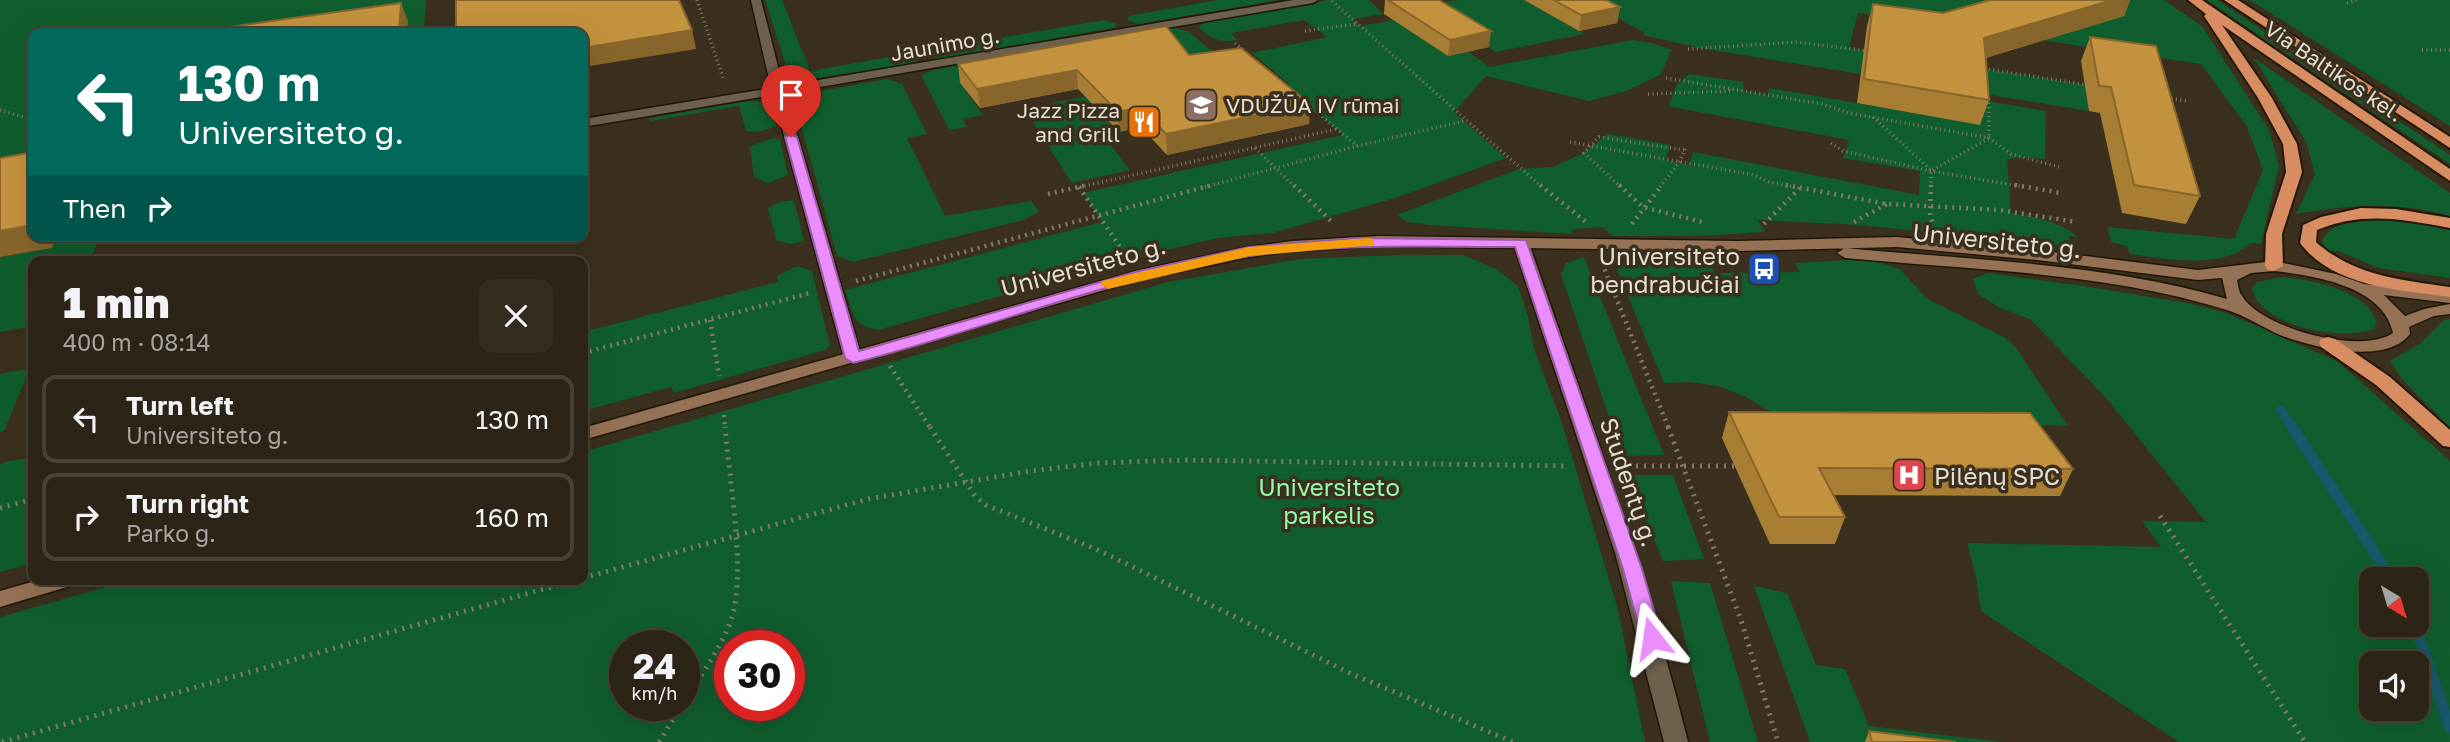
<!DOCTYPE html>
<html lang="en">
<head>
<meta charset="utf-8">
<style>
  body { margin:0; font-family:"Golos Text",sans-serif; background:#342c1f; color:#f1f3f6; height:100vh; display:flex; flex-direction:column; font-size:26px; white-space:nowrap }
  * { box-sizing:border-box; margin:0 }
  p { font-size:23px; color:#a6a4a1 }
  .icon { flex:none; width:38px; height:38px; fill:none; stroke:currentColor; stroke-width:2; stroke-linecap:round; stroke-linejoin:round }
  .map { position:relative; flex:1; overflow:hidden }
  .side { position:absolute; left:28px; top:256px; width:560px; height:329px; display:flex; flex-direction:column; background:#2c2416; border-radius:14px; box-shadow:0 7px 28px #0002,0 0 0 2px #484135 }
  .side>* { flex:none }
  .hud { position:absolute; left:28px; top:28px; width:560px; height:214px; border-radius:14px; box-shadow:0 7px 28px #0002,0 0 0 2px #484135; background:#00695c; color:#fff; overflow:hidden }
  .needle { width:46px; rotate:142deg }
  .tools { position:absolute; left:2359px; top:567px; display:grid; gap:14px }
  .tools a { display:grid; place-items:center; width:70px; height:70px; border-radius:14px; background:#2c2416; box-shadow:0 7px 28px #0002,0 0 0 2px #484135; font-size:35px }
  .speed { position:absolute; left:609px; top:630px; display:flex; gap:14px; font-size:35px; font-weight:700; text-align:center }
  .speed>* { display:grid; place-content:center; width:91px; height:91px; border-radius:50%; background:#2c2416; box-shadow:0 7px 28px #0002,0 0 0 2px #484135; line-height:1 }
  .speed small { font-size:18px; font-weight:400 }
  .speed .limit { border:10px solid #d22; background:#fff; color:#111 }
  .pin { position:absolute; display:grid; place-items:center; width:60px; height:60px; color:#fff; margin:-72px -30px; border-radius:50% 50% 50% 0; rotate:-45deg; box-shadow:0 0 7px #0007 }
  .pin .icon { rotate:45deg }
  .me { position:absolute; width:77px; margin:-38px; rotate:345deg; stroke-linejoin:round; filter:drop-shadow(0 0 5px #0008) }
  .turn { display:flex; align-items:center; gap:24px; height:147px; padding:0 35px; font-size:32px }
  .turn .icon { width:91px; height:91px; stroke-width:2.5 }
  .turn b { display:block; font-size:49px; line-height:60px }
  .then { display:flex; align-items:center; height:66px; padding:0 35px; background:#0003; gap:14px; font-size:26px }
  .round { display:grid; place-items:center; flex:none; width:74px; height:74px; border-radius:14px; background:#342c1f }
  .summary { display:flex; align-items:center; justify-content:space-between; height:119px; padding:0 35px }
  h1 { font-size:42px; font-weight:800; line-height:52px }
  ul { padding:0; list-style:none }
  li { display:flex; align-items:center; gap:21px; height:88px; margin:0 14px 10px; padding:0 21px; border:4px solid #484135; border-radius:14px }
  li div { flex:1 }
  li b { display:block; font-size:26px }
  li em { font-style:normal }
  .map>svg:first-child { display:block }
  .green { fill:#105d2d; fill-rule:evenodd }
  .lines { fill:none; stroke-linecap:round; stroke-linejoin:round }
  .stream-far1 { stroke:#17586b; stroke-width:9 }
  .stream { stroke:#17586b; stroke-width:11 }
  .minor-casing { stroke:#221706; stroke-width:3 }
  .secondary-casing { stroke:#221706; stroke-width:3 }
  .trunk-casing { stroke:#221706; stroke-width:4 }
  .path-far2 { stroke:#837a6b; stroke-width:3.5; stroke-dasharray:1 3.5; stroke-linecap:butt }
  .path-far1 { stroke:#837a6b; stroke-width:4.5; stroke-dasharray:2 5; stroke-linecap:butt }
  .path { stroke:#837a6b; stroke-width:5; stroke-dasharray:2 6; stroke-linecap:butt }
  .minor { fill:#6d614d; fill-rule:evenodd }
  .secondary { fill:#957155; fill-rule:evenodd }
  .trunk { fill:#d88c62; fill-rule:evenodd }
  .wall { fill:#a87e35 }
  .shaded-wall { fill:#88662b }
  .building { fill:#c3923e; stroke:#88662b; stroke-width:2 }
  .route { fill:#eb8dfc; stroke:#995ca4; stroke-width:2 }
  .slow { fill:#f59e0b }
  .labels { text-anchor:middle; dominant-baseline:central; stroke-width:7; stroke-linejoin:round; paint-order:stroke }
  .far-street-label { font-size:21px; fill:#e5ded3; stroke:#3b301e }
  .far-poi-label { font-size:21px; fill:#e5ded3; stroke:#3b301e; text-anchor:start }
  .street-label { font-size:24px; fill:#e5ded3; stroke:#3b301e }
  .poi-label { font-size:24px; fill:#e5ded3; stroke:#3b301e; text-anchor:end }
  .park-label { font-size:24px; fill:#91faac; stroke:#3b301e }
</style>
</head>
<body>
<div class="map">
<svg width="2450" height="742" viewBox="0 0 2450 742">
  <rect width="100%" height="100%" fill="#3b301e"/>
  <path class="green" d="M0 0H426L424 33H407V21L322 33H33V177L0 182Z
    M765 0H782L810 71 907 54 920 59 912 64 796 81 790 78Z
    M1217 0H1278L1139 24 1127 20 1129 16Z
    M1328 0H1369L1384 14 1353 19 1360 26 1394 20 1448 56 1468 52 1490 67 1632 40 1652 43 1672 50 1660 75 1626 91 1589 101 1486 76 1454 112 1506 158 1395 198 1273 233 1218 238 1165 250 878 330C852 326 853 312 845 290L1102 222 1083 193 1343 135 1318 113 1301 118 1285 86 1290 85 1252 53 1328 37 1304 20 1231 33 1237 40C1219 43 1211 39 1198 27L1209 20Z
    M1458 0H1524L1585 34 1496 52 1423 7Z
    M1584 0H2164L2203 27 2269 130 2279 165 2261 244 2251 243C2221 270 2167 259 2130 254L2127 246 2111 242 2108 227 2234 239 2263 170 2246 125 2201 64 1858 13 1849 48 2164 97 2088 102 2089 111 1700 48 1643 35 1644 32Z
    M2207 0H2217L2450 155V164Z
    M2250 0H2450V126Z
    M1104 20 1117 24 1113 28 938 59 931 58 933 52 942 48Z
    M1173 27 1189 32 1220 58 1147 80 1121 36Z
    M1083 43 960 83 983 115 963 119 966 127 949 130 921 75 933 70Z
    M2254 58 2450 193V216C2399 201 2348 205 2296 214L2315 174 2306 142Z
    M1689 74 1743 82 1744 91 1768 95 1769 88 1979 124 1915 89 2046 111 2045 159 2018 157 2007 160 2011 213C2035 217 2059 221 2078 237L2069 236 2071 247 1860 225 1758 220 1765 232 1699 236H1612L1603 227 1573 229 1572 234 1430 225 1407 222 1397 215 1519 169 1552 167 1584 153 1608 134 1671 145 1665 160 1689 165 1693 152 1919 195 1920 171 1843 158 1849 140 1672 107 1669 105 1676 86Z
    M887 79 902 84 927 134 907 138 945 216 1031 201 1039 212 1023 220 853 262 837 256 794 100 804 94Z
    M1104 93 1111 124 1119 132 1103 135 1130 170 1072 183 1024 108Z
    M748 101H760L772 108 776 126 758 132 746 131 739 106 650 121 649 118Z
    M773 138 780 139 788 175 768 183 754 177 750 146Z
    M794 200 804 241 791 244 776 240 768 208 780 202Z
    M2364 218 2397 219 2450 228V278L2378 268 2339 251H2326L2322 241C2329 225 2348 222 2364 218Z
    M57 236H100L90 261H33V326L0 332V257L52 248Z
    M1398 255H1463L1498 270 1518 286 1528 316 1534 349 1562 423 1617 606 1645 742H0V617L134 579H583V452L1168 282 1300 259ZM625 646H684V705H625ZM730 646H789V705H730Z
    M1584 257 1664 455 1622 456 1561 274 1566 263Z
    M1868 259 1900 269 1926 298 2006 338 2017 349 2068 426 1989 424 1786 438 1772 412 1744 396 1718 386 1689 382 1664 383 1613 260 1712 268 1715 273 1800 272 1795 263Z
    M797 266 812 271 830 346 825 350 674 393 671 387 583 411V332L778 282 777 276Z
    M1988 273 2083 286 2187 303 2226 313 2337 361 2450 461V742H2179L1981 611 1976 577 1967 543 2161 547 2142 521 2206 522 2108 400 2030 319 2000 308 1978 294 1973 279ZM2371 579H2417V625H2371ZM2371 663H2417V709H2371Z
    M2281 277C2309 279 2369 290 2377 323L2373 329C2343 342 2258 326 2252 288L2257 282Z
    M2445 319H2450V428L2401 378 2390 361 2421 343Z
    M30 368 4 431 0 432V374Z
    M33 458V563L0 572V465L7 461Z
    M1627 475H1673L1704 559 1663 561Z
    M1671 581 1710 583 1758 742H1710Z
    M1754 586 1787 593 1816 665 1845 669 1869 726 2002 742H1810Z"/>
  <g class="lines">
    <path class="stream-far1" d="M2281 410 2293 429"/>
    <path class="stream" d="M2292 427 2392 579
      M2415 625 2450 728"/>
    <defs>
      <path id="minor" d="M751 0H761L783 86 1293 0H1318L1313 3 785 93 862 358 853 363 844 358 773 95 583 127V119L771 88Z
        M1521 238 1529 243C1586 408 1646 572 1688 742H1664L1615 553 1513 243Z"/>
      <path id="secondary" d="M1378 236 1737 241 1897 237 2037 250 2198 270 2274 261 2336 274 2364 284 2450 293V303L2384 295 2405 316 2424 309 2450 304V314L2434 316 2409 327 2410 334C2386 366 2312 347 2280 335 2262 327 2246 316 2227 310 2105 272 1972 270 1845 258L1837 253 1845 248C1970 260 2107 263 2227 299L2222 278 2198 280 2037 260 1897 247 1737 251 1378 246 1292 251 1249 257 1143 279 583 440V428L1140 270 1249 247 1292 241ZM2274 271C2315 276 2383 286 2393 333 2361 355 2263 329 2242 296 2239 292 2238 285 2237 280L2251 273Z
        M42 579H80L77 584 0 607V591Z"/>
      <path id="trunk" d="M2188 0H2202L2450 169V181L2222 25 2272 98 2297 144 2302 172 2282 234 2283 266 2274 271 2268 270 2265 266 2266 234 2286 172 2283 144 2258 98 2204 16 2206 14Z
        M2224 0H2238L2450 137V148Z
        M2361 208 2396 209 2450 218V228C2404 219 2361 211 2317 230L2316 242C2354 276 2402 280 2450 287V297C2400 290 2333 287 2300 243L2303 225 2321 217Z
        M2328 337 2335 339 2390 377 2450 430V447L2443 446 2376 385 2321 347 2319 343 2321 339Z"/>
    </defs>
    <use href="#minor" class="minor-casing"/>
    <use href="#secondary" class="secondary-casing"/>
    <use href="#trunk" class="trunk-casing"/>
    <path class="path-far2" d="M697 0 724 81
      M1332 1 1542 187
      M2347 3 2357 0
      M1305 31 1357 24
      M1235 43 1245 52
      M1688 49 1797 42 1868 51
      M2422 50H2450
      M1980 68 2089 85
      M1666 78 1822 104 1849 113 1989 138 2011 154 2059 167
      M1648 94 1732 91
      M2167 98 2187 101
      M1305 102 1357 146
      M0 110 33 120
      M1873 117 1931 170
      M1570 142 1754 175 1769 182 1795 187
      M1831 143 1843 151 1931 171 2025 187
      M1255 148 1295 187
      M1080 187 1337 129
      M1205 187 1357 146 1464 121
      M1621 187 1584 153 1599 137 1684 150
      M1660 187 1680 161 1685 148
      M1931 187V171L1989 138V98L1986 96"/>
    <path class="path-far1" d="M1294 185 1332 222
      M1540 185 1586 222
      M1619 185 1643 207 1706 223
      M1786 185 1887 204 1999 210 2077 222
      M1931 185 1930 215 1933 224
      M2015 185 2061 193
      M1079 187 1127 257
      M1048 194 1087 185
      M1854 222 1887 204
      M1632 224 1662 185
      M1764 224 1800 188
      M1602 263 1669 429
      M856 281 1212 185
      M710 320 719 376
      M583 353 810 293
      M890 366 931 429
      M724 415 725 429"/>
    <path class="path" d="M930 427 975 496 986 505 1098 550 1352 674 1513 742
      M1668 427 1741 620 1778 742
      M1620 466H1735
      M0 508 33 499
      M2160 516 2305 742
      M583 578 868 499 1030 471 1099 463 1183 460 1569 466
      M684 702C701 675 722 647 732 617 746 572 729 477 725 427
      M2 742 579 579
      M659 742 682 705"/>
    <use href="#minor" class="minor"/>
    <use href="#secondary" class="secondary"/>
    <use href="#trunk" class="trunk"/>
  </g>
  <path class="wall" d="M1385 0H1439L1489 47 1448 56 1384 14Z
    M1524 0H1606L1620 7 1617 23 1579 31Z
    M1990 0H2130L2124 16 1985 58 1989 100 1980 125 1857 103 1867 26 1873 4 1943 13Z
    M2090 37 2200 196 2186 224 2122 213 2100 113 2089 111 2081 61Z
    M1189 55 1310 104 1309 124 1167 155 1141 127 1119 132 1078 89 980 108 960 83 958 64Z
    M1729 412 2073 469 2060 496 1833 495 1845 517 1835 544H1770L1722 438Z
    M1869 731 1956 742H1865Z"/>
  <path class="shaded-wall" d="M2112 0H2130L2124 16 1976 61 1984 38Z
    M401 3 408 21 407 33H399Z
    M1620 7 1617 23 1579 31 1581 15Z
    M692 30 696 49 583 67V48Z
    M1491 31 1489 47 1448 56 1450 40Z
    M1077 70 1078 89 980 108 977 89Z
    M1310 104 1309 124 1167 155 1166 134Z
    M1140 107 1141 127 1119 132 1118 112Z
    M33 225V236H57L52 248 0 257V231Z"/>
  <path class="building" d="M456 0H679L692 30 583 48V33H456Z
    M1388 0H1439L1491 31 1450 40Z
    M1554 0H1606L1620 7 1581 15Z
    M1990 0H2112L1984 38 1989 100 1864 79 1873 4 1943 13Z
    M401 3 399 33H186Z
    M1166 26 1189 55 1241 48 1310 104 1166 134 1140 107 1118 112 1077 70 977 89 958 64Z
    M2090 37 2156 46 2200 196 2134 185 2111 87 2099 86Z
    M33 152V225L0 231V158Z
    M1729 412 2030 413 2073 469 1819 468 1845 517H1779Z
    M1869 731 1956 742H1872Z"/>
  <path class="route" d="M791 134 797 137 859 351 1135 272 1249 247 1357 238 1526 240 1642 569 1662 638 1659 644 1652 646 1645 644 1642 638 1623 569 1515 247C1427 247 1337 243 1249 256 1114 276 985 330 853 363L845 358 785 137Z"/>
  <path class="slow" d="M1369 238 1374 239V245L1249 256 1108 289 1100 284 1102 281 1249 247Z"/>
  <defs>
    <symbol id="university-square" viewBox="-11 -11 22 22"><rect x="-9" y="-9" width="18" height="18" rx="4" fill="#8d6e63" stroke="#3b301e"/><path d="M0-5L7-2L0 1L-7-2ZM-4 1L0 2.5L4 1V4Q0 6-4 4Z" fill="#fff"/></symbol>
    <symbol id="restaurant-square" viewBox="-11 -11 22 22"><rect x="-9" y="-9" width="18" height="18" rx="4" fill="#e8710a" stroke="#3b301e"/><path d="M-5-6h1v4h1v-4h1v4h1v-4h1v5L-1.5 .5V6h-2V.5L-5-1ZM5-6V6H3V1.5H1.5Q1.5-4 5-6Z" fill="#fff"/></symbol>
    <symbol id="bus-square" viewBox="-11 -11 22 22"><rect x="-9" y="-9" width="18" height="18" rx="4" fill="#1a4fb4" stroke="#3b301e"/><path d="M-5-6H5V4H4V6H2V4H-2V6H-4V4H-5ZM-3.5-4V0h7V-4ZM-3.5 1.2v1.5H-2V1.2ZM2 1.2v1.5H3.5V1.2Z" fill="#fff"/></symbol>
    <symbol id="hospital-square" viewBox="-11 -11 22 22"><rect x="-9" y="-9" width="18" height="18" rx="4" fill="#e0444e" stroke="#3b301e"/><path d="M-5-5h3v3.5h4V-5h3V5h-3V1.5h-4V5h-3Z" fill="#fff"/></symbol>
  </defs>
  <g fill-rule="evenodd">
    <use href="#university-square" x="1182" y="86" width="38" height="38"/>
    <use href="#restaurant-square" x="1125" y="103" width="38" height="38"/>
    <use href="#bus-square" x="1745" y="250" width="38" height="38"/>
    <use href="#hospital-square" x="1890" y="456" width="38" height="38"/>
  </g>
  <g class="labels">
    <g class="far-street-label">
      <text transform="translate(945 44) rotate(-10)">Jaunimo g.</text>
      <text transform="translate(2334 71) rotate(34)">Via Baltikos kel.</text>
    </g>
    <g class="far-poi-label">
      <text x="1226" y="105">VDUŽŪA IV rūmai</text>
      <text x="1120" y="110" text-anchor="end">Jazz Pizza<tspan x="1120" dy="24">and Grill</tspan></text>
    </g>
    <g class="street-label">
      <text transform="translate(1997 240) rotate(6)">Universiteto g.</text>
      <text transform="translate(1083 266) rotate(-15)">Universiteto g.</text>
      <text transform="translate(1630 482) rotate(71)">Studentų g.</text>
    </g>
    <g class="poi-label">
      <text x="1740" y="255">Universiteto<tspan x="1740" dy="28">bendrabučiai</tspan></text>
      <text x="1934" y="475" text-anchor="start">Pilėnų SPC</text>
    </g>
    <g class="park-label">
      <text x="1329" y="486">Universiteto<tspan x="1329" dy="28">parkelis</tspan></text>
    </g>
  </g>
</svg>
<div class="tools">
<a><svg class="needle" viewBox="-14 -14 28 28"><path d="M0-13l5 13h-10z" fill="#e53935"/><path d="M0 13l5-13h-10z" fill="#a6a4a1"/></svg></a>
<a><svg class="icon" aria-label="sound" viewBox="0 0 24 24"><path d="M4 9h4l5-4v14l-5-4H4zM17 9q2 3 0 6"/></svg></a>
</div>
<div class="speed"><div>24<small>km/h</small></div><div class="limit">30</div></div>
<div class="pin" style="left:791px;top:137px;background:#d93025"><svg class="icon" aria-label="arrive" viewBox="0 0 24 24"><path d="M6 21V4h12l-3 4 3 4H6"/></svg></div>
<svg class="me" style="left:1652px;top:638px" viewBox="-20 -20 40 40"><path d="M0-17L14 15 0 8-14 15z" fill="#eb8dfc" stroke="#fff" stroke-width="4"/></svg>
<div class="hud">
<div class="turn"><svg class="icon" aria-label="left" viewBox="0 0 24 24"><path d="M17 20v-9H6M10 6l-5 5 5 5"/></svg><div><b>130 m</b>Universiteto g.</div></div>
<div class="then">Then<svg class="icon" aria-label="right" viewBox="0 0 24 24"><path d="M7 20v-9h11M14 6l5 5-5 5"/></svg></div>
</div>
<section class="side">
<div class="summary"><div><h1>1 min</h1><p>400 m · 08:14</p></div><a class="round"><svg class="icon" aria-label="close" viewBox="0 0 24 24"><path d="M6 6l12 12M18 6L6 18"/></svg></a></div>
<ul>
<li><svg class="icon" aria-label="left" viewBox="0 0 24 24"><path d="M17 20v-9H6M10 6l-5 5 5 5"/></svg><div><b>Turn left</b><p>Universiteto g.</p></div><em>130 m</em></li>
<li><svg class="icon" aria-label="right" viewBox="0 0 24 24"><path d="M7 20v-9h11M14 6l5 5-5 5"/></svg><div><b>Turn right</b><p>Parko g.</p></div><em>160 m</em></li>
</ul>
</section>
</div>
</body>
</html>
